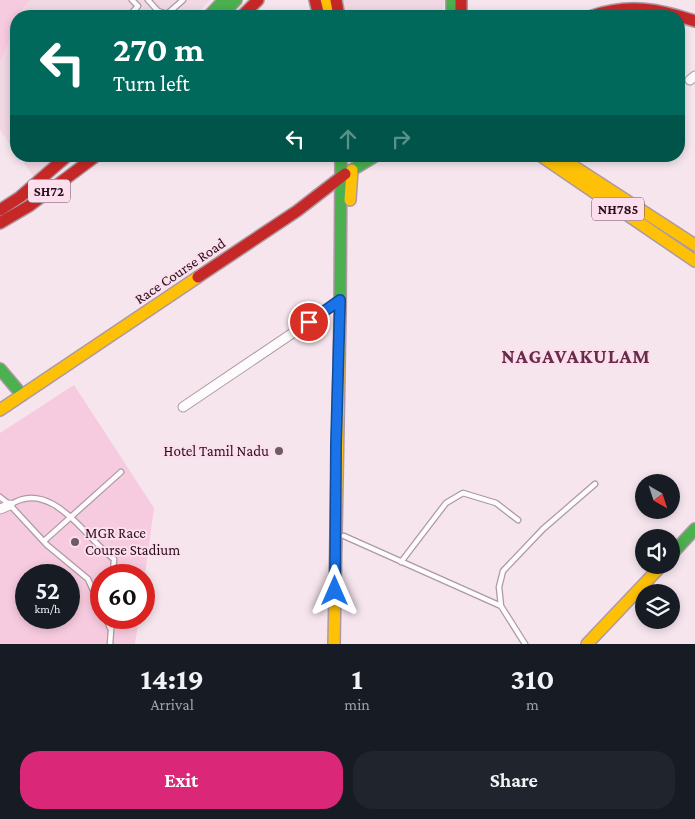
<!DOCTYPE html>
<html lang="en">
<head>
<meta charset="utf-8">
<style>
  body { margin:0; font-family:"Crimson Pro",serif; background:#20242c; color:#f1f3f6; height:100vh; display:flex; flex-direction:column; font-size:19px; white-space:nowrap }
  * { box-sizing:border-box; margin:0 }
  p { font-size:16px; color:#9ea1a6 }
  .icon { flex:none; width:28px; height:28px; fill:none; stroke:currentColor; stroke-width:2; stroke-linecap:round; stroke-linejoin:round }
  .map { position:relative; height:644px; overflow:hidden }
  .drawer { display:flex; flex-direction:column; background:#171b24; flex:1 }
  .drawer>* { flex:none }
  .hud { position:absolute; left:10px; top:10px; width:675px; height:152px; border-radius:20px; box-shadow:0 2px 8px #0003; background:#00695c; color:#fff; overflow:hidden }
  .needle { width:32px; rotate:141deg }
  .tools { position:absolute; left:635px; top:474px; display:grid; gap:10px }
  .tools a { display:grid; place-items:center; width:45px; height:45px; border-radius:50%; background:#171b24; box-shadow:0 2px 8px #0003; font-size:25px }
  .speed { position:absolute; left:15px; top:564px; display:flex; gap:10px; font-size:25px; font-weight:700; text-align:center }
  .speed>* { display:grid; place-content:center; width:65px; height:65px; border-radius:50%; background:#171b24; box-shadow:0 2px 8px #0003; line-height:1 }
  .speed small { font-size:12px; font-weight:400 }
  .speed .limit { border:8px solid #d22; background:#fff; color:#111 }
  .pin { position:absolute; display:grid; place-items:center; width:42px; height:42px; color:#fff; margin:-21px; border:2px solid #fff; border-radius:50%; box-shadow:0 1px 5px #0007 }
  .me { position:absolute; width:55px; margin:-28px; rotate:0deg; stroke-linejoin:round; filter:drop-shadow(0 0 4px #0008) }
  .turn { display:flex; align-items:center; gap:18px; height:105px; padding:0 20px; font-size:22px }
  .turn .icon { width:65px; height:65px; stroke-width:2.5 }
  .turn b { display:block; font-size:35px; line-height:42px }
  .lanes { display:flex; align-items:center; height:48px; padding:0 20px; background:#0003; justify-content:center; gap:25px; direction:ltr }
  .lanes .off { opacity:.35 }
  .eta { display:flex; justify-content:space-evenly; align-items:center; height:85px; text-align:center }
  .eta b { font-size:30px; font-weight:700; line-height:35px }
  .cta { display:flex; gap:10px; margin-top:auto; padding:10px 20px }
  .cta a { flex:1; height:58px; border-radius:20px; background:#db2777; color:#fff; font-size:20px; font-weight:700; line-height:58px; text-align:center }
  .cta a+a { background:#20242c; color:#f1f3f6 }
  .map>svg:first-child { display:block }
  .built { fill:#f1d8e3 }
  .green { fill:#f7cbdf; fill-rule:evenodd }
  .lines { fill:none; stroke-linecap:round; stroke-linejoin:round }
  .lane-casing { stroke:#ad99a3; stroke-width:7 }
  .street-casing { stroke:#ad99a3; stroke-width:11 }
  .fast-casing { stroke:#ad99a3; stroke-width:14 }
  .slow-casing { stroke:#ad99a3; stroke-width:14 }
  .jam-casing { stroke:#ad99a3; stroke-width:14 }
  .lane { stroke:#fefbfc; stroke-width:4.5 }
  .street { stroke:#fefbfc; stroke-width:9 }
  .fast { stroke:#4caf50; stroke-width:11 }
  .slow { stroke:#ffc107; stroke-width:11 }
  .jam { stroke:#c62828; stroke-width:11 }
  .route-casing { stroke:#114b97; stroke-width:12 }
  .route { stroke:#1a73e8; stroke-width:9 }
  .poi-dot { fill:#705a65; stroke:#fddeec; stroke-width:2 }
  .labels { text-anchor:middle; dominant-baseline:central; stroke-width:4; stroke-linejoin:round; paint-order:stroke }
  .shield { fill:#fddeec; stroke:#684d5a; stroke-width:1 }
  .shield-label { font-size:14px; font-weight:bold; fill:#280f1c }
  .street-label { font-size:15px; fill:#280f1c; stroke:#fddeec }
  .poi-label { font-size:15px; fill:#280f1c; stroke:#fddeec; text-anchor:end }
  .district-label { font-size:20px; font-weight:bold; letter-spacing:1px; fill:#672c4b; stroke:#fddeec }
</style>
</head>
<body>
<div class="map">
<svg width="695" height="644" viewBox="0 0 695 644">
  <rect width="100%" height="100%" fill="#f6e5ed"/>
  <path class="built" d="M31 0H210L195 16H20L24 6Z
    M343 0H445L442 15 438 16H347Z
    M16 25V153L0 130V62Z
    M19 156H56L34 177Z"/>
  <path class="green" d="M0 0H31L24 6 20 16H16V25L0 62Z
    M74 385 154 508 144 582V575H101V618H139L135 644H0V433ZM26 575H69V618H26Z"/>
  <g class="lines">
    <defs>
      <path id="lane" d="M148 0 158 11 167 14 183 0
        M129 16 138 6 132 0
        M0 497 10 505C51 477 86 539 114 559L113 575
        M10 505 47 545 88 579 101 608
        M344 536 501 606
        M44 541 121 472
        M401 562 446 503 463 493 496 503 518 520
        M106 618 110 628
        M110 644 112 618
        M525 644 501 606 499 587 503 571 543 529 595 484"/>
      <path id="street" d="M690 80 695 76
        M183 407 340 301
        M0 509 10 505"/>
      <path id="fast" d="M452 0V16
        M209 16 224 0
        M221 16 236 0
        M352 170 375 156
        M340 314 341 156
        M0 369 22 395
        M671 555 695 529"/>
      <path id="slow" d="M326 0 330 16
        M541 156 695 261
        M558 156 695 245
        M350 200 352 170
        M0 410 198 277
        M334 644 340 314
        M587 644 662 565"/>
      <path id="jam" d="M315 0 319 16
        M336 0 339 16
        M461 0V16
        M242 16 258 0
        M592 16C629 3 659 9 695 21
        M0 210 20 197 67 156
        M0 223 29 206 96 156
        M198 277 297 211 345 174"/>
    </defs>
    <use href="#lane" class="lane-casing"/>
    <use href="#street" class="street-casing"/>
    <use href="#fast" class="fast-casing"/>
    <use href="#slow" class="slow-casing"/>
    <use href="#jam" class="jam-casing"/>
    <use href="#lane" class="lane"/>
    <use href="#street" class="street"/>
    <use href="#fast" class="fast"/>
    <use href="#slow" class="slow"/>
    <use href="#jam" class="jam"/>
  </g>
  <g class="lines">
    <defs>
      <path id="route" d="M309 322 340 300 336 445 335 591"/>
    </defs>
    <use href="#route" class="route-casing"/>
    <use href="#route" class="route"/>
  </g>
  <g class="poi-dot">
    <circle cx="279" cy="451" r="5"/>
    <circle cx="75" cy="542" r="5"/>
  </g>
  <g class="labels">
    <g class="shield">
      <rect x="28" y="179.5" width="42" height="23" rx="4"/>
      <rect x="592" y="197.5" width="52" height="23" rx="4"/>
    </g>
    <g class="shield-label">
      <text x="49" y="191">SH72</text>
      <text x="618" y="209">NH785</text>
    </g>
    <g class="street-label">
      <text transform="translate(180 271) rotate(-34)">Race Course Road</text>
    </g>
    <g class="poi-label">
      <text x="269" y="451">Hotel Tamil Nadu</text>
      <text x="85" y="533" text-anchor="start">MGR Race<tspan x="85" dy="17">Course Stadium</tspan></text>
    </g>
    <g class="district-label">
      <text x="576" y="356">NAGAVAKULAM</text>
    </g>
  </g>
</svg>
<div class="tools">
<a><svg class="needle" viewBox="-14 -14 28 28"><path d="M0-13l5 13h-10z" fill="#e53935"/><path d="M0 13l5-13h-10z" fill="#9ea1a6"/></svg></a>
<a><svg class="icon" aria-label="sound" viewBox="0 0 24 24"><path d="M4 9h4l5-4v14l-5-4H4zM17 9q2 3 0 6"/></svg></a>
<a><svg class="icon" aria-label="layers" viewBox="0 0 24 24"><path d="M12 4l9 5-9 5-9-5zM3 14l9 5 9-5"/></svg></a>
</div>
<div class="speed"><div>52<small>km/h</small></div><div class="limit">60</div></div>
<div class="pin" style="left:309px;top:322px;background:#d93025"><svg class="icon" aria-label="arrive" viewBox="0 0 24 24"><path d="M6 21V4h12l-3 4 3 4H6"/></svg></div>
<svg class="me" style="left:335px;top:591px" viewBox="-20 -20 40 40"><path d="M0-17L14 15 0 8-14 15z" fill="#1a73e8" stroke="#fff" stroke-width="4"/></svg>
<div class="hud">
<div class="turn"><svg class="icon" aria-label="left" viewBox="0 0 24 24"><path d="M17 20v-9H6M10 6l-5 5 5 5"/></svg><div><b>270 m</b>Turn left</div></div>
<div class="lanes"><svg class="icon" aria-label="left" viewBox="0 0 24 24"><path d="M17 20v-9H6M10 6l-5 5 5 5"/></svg><svg class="icon off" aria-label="ahead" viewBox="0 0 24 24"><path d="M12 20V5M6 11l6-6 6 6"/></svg><svg class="icon off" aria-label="right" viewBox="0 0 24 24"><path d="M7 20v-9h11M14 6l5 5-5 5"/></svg></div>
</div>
</div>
<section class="drawer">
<div class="eta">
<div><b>14:19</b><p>Arrival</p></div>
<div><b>1</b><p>min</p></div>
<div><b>310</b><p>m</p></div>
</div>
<div class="cta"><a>Exit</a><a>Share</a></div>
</section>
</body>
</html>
